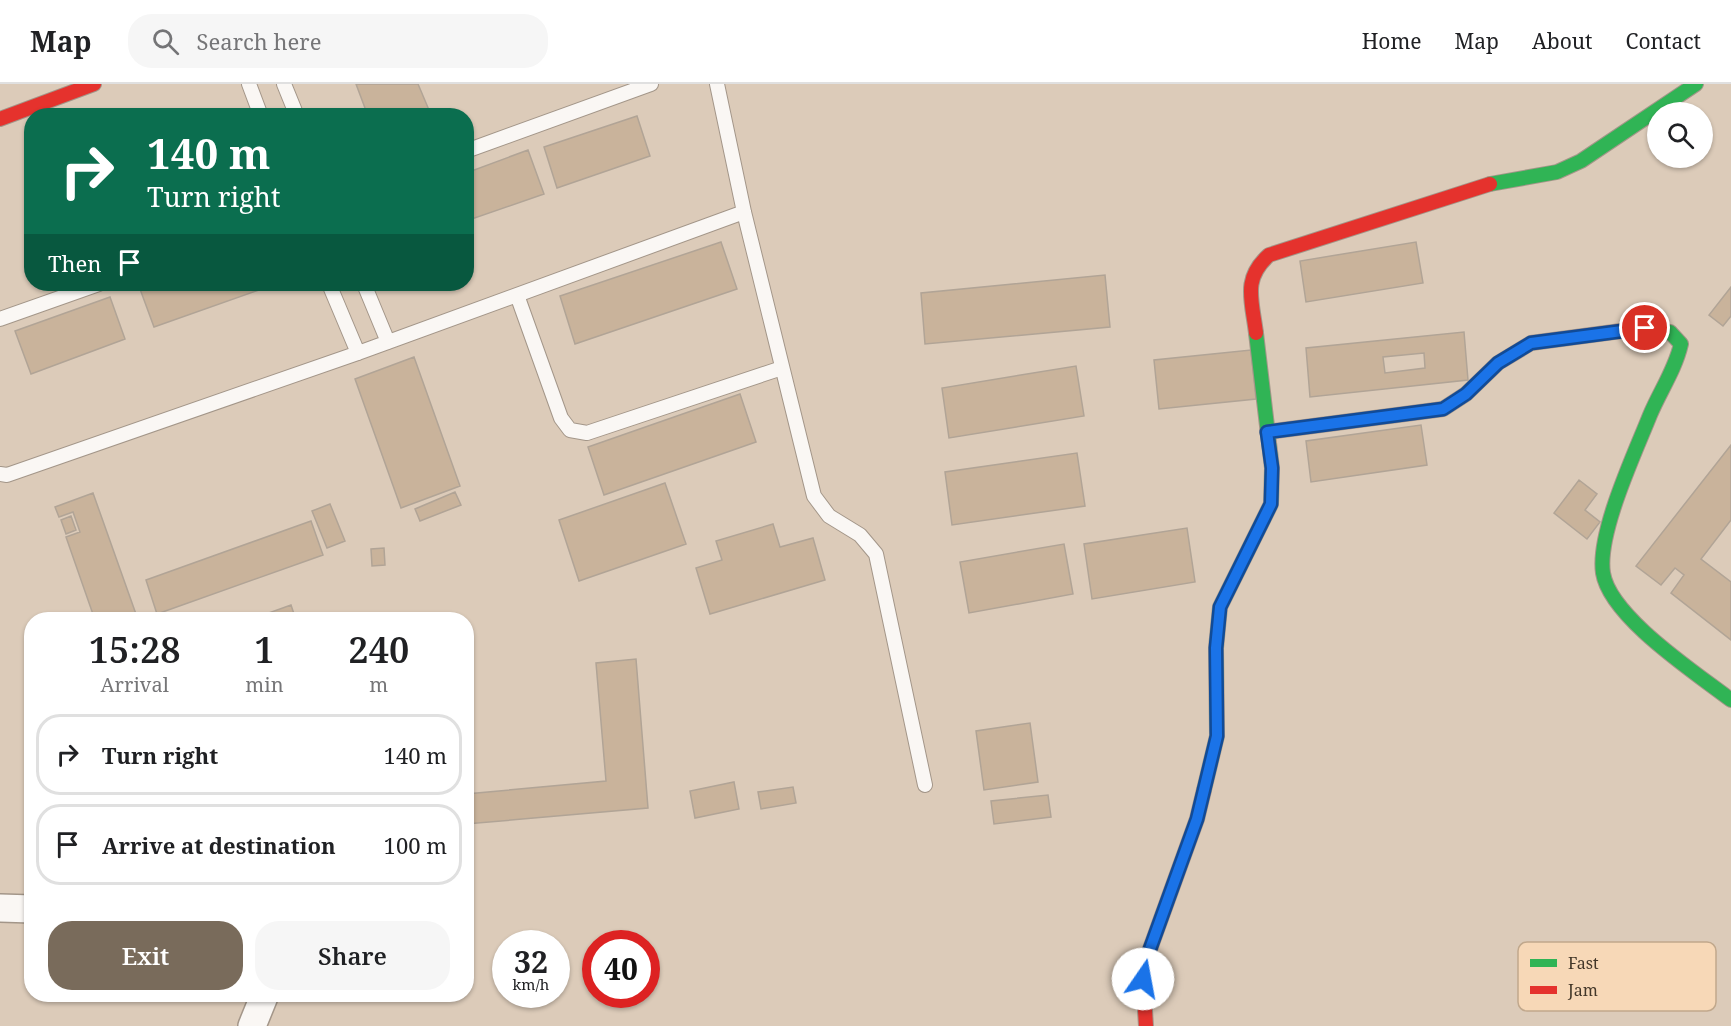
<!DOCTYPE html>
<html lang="en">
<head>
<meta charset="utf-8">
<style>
  body { margin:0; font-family:"Noto Serif",serif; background:#f6f6f6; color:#202124; height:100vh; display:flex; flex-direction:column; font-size:22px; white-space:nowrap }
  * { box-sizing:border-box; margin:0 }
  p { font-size:20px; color:#757577 }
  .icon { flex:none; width:33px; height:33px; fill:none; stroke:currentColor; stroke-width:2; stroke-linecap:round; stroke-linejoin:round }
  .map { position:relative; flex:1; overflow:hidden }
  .sheet { position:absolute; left:24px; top:528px; width:450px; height:390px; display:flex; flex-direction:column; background:#fff; border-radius:24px; box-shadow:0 2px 4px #0004 }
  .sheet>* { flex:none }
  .guide { position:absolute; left:24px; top:24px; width:450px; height:183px; border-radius:24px; box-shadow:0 2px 4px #0004; background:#0b6e4f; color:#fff; overflow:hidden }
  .fabs { position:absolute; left:1647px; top:18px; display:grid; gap:12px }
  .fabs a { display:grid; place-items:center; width:66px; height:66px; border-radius:50%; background:#fff; box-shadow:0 2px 4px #0004; font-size:30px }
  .speed { position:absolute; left:492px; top:846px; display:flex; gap:12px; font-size:30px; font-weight:700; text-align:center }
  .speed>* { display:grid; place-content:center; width:78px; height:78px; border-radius:50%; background:#fff; box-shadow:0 2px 4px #0004; line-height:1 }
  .speed small { font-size:15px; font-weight:400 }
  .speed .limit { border:9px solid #d22; background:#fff; color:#111 }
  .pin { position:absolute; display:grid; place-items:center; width:51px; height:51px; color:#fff; margin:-26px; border:3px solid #fff; border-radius:50%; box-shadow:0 2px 6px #0007 }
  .me { position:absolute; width:66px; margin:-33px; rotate:12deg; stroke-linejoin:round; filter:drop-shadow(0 0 4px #0008) }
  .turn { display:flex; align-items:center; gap:21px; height:126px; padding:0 24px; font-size:27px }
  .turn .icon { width:78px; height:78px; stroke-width:2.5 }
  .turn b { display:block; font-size:42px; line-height:51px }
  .then { display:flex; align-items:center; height:57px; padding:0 24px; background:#0003; gap:12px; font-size:22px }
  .eta { display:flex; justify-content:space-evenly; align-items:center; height:102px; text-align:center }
  .eta b { font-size:36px; font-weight:600; line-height:42px }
  .primary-button { display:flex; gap:12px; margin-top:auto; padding:12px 24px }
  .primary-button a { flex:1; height:69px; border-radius:24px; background:#796b5b; color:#fff; font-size:24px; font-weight:600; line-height:69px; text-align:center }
  .primary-button a+a { background:#f6f6f6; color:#202124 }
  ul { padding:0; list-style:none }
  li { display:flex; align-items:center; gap:18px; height:81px; margin:0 12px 9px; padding:0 12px; border:3px solid #e0e0e0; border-radius:24px }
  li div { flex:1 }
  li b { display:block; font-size:22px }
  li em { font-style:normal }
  header { display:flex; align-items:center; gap:36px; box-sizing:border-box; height:84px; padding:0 30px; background:#fff; border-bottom:2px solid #e0e0e0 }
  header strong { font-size:28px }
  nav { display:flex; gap:33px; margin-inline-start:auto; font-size:21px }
  .search { width:420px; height:54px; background:#f6f6f6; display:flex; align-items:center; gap:15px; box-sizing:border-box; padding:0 21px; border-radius:24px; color:#757577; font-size:22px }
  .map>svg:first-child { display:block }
  .building { fill:#c9b39b; stroke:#b1a496; stroke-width:1.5; fill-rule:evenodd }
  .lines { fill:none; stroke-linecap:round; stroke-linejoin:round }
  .lane-casing { stroke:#a39689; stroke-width:16 }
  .street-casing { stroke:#a39689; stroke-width:30 }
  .fast-casing { stroke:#a39689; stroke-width:16 }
  .jam-casing { stroke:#a39689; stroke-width:16 }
  .lane { stroke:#faf7f4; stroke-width:14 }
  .street { stroke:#faf7f4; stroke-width:27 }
  .fast { stroke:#30b455; stroke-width:14 }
  .jam { stroke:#e5322d; stroke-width:14 }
  .route-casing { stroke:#114b97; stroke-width:15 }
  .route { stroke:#1a73e8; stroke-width:10 }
  .key { fill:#f7d8b7; stroke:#c1a88c; stroke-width:1.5 }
  .key-label { font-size:16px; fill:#433729 }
</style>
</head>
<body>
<header>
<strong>Map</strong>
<div class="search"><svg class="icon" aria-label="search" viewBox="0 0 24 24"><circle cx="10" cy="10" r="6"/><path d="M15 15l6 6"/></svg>Search here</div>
<nav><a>Home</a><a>Map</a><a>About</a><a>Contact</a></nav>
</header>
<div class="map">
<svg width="1731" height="942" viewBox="0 0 1731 942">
  <rect width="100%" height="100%" fill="#dccbb9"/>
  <path class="building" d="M356 0H418L429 26 415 32H368Z
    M637 32 650 72 557 104 544 63Z
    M528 66 544 110 466 137V89Z
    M721 158 737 205 575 260 560 212Z
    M1416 158 1423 199 1306 218 1300 177Z
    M1105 191 1110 243 925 260 921 209Z
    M156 200H276L154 243 140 205Z
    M1731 203V232L1723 242 1709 231Z
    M110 213 125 255 31 290 15 247Z
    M1464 248 1468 296 1310 313 1306 264ZM1424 269 1425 284 1385 289 1383 273Z
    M1251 266 1256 315 1159 325 1154 276Z
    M414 273 460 402 401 424 355 295Z
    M1076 282 1084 332 949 354 942 304Z
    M740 310 756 358 604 411 588 363Z
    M1421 341 1427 381 1311 398 1306 357Z
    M1731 361V436L1701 475 1731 498V556L1671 509 1684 491 1675 484 1661 501 1636 482Z
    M1077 369 1085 422 952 441 945 388Z
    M1579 396 1597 410 1585 426 1600 438 1587 455 1554 429Z
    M665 399 686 460 579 497 559 436Z
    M455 408 461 421 420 437 415 425Z
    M93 409 137 533 131 536H95L66 453 80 448 73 428 59 433 55 423Z
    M330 420 345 457 327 464 312 427Z
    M71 432 76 446 66 450 61 436Z
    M311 437 323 471 157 530 146 496Z
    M773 440 780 463 813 454 825 496 710 530 696 484 722 476 716 457Z
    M1187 444 1195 498 1092 515 1084 460Z
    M1064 460 1073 510 969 529 960 478Z
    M384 464 385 481 372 482 371 465Z
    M291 521 296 536H252V535Z
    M636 575 648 724 466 740V710L606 697 596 579Z
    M1030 639 1038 698 984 706 976 647Z
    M734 698 739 725 695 734 690 707Z
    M793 703 796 719 761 725 758 708Z
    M1048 711 1051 733 994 740 991 717Z"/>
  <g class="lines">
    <defs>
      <path id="lane" d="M249 0 261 32
        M284 0 297 32
        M717 0 744 128 814 412 829 432 860 451 876 470 925 701
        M466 67 651 0
        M329 200 358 269
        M364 200 388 258
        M517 211 561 334 570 346 587 349 782 284
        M0 235 99 200
        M0 390 7 391 358 269 744 128"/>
      <path id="street" d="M0 824 32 825
        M252 942 265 910"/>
      <path id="fast" d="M1490 100 1557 88 1581 77 1696 0
        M1636 245 1670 248 1681 260C1675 286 1660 307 1650 331 1635 369 1597 449 1603 489 1610 533 1696 589 1731 616
        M1204 706 1217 652 1216 564 1220 523 1271 420 1272 384 1256 249"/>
      <path id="jam" d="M0 35 94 0
        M1256 249C1252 216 1242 195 1269 171L1490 100
        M1267 348 1443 325 1466 310 1498 279 1531 259 1636 245
        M1146 942 1143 895 1150 865 1197 735 1204 706"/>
    </defs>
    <use href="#lane" class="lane-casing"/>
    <use href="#street" class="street-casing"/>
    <use href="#fast" class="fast-casing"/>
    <use href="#jam" class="jam-casing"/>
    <use href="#lane" class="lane"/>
    <use href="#street" class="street"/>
    <use href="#fast" class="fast"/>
    <use href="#jam" class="jam"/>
  </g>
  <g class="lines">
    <defs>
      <path id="route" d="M1143 895 1150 865 1197 735 1217 652 1216 564 1220 523 1271 420 1272 384 1267 348 1443 325 1466 310 1498 279 1531 259 1645 244"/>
    </defs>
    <use href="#route" class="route-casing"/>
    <use href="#route" class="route"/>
  </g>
  <rect x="1518" y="858" width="198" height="69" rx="9" class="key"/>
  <rect x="1530" y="875" width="27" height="8" fill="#30b455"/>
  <rect x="1530" y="902" width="27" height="8" fill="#e5322d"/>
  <g class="key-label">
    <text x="1568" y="885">Fast</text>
    <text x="1568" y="912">Jam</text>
  </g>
</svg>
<div class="fabs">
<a><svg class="icon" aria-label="search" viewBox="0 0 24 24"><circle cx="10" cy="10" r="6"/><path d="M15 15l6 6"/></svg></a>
</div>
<div class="speed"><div>32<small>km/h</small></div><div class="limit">40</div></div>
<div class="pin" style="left:1645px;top:244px;background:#d93025"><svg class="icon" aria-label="arrive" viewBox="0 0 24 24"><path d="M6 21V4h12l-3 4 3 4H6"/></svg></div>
<svg class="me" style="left:1143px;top:895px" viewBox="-20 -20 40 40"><circle r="19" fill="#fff"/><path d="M0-13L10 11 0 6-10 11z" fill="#1a73e8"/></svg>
<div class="guide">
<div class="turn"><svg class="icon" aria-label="right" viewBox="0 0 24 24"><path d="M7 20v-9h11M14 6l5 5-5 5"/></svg><div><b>140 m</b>Turn right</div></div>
<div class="then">Then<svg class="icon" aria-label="arrive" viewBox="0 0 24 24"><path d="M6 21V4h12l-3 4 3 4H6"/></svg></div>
</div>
<section class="sheet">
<div class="eta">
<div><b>15:28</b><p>Arrival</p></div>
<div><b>1</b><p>min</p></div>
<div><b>240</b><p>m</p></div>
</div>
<ul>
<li><svg class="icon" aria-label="right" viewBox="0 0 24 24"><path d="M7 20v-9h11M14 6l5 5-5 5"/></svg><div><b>Turn right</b></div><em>140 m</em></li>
<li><svg class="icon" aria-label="arrive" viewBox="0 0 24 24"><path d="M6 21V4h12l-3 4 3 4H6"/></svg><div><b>Arrive at destination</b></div><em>100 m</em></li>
</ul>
<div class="primary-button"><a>Exit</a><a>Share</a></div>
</section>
</div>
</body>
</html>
